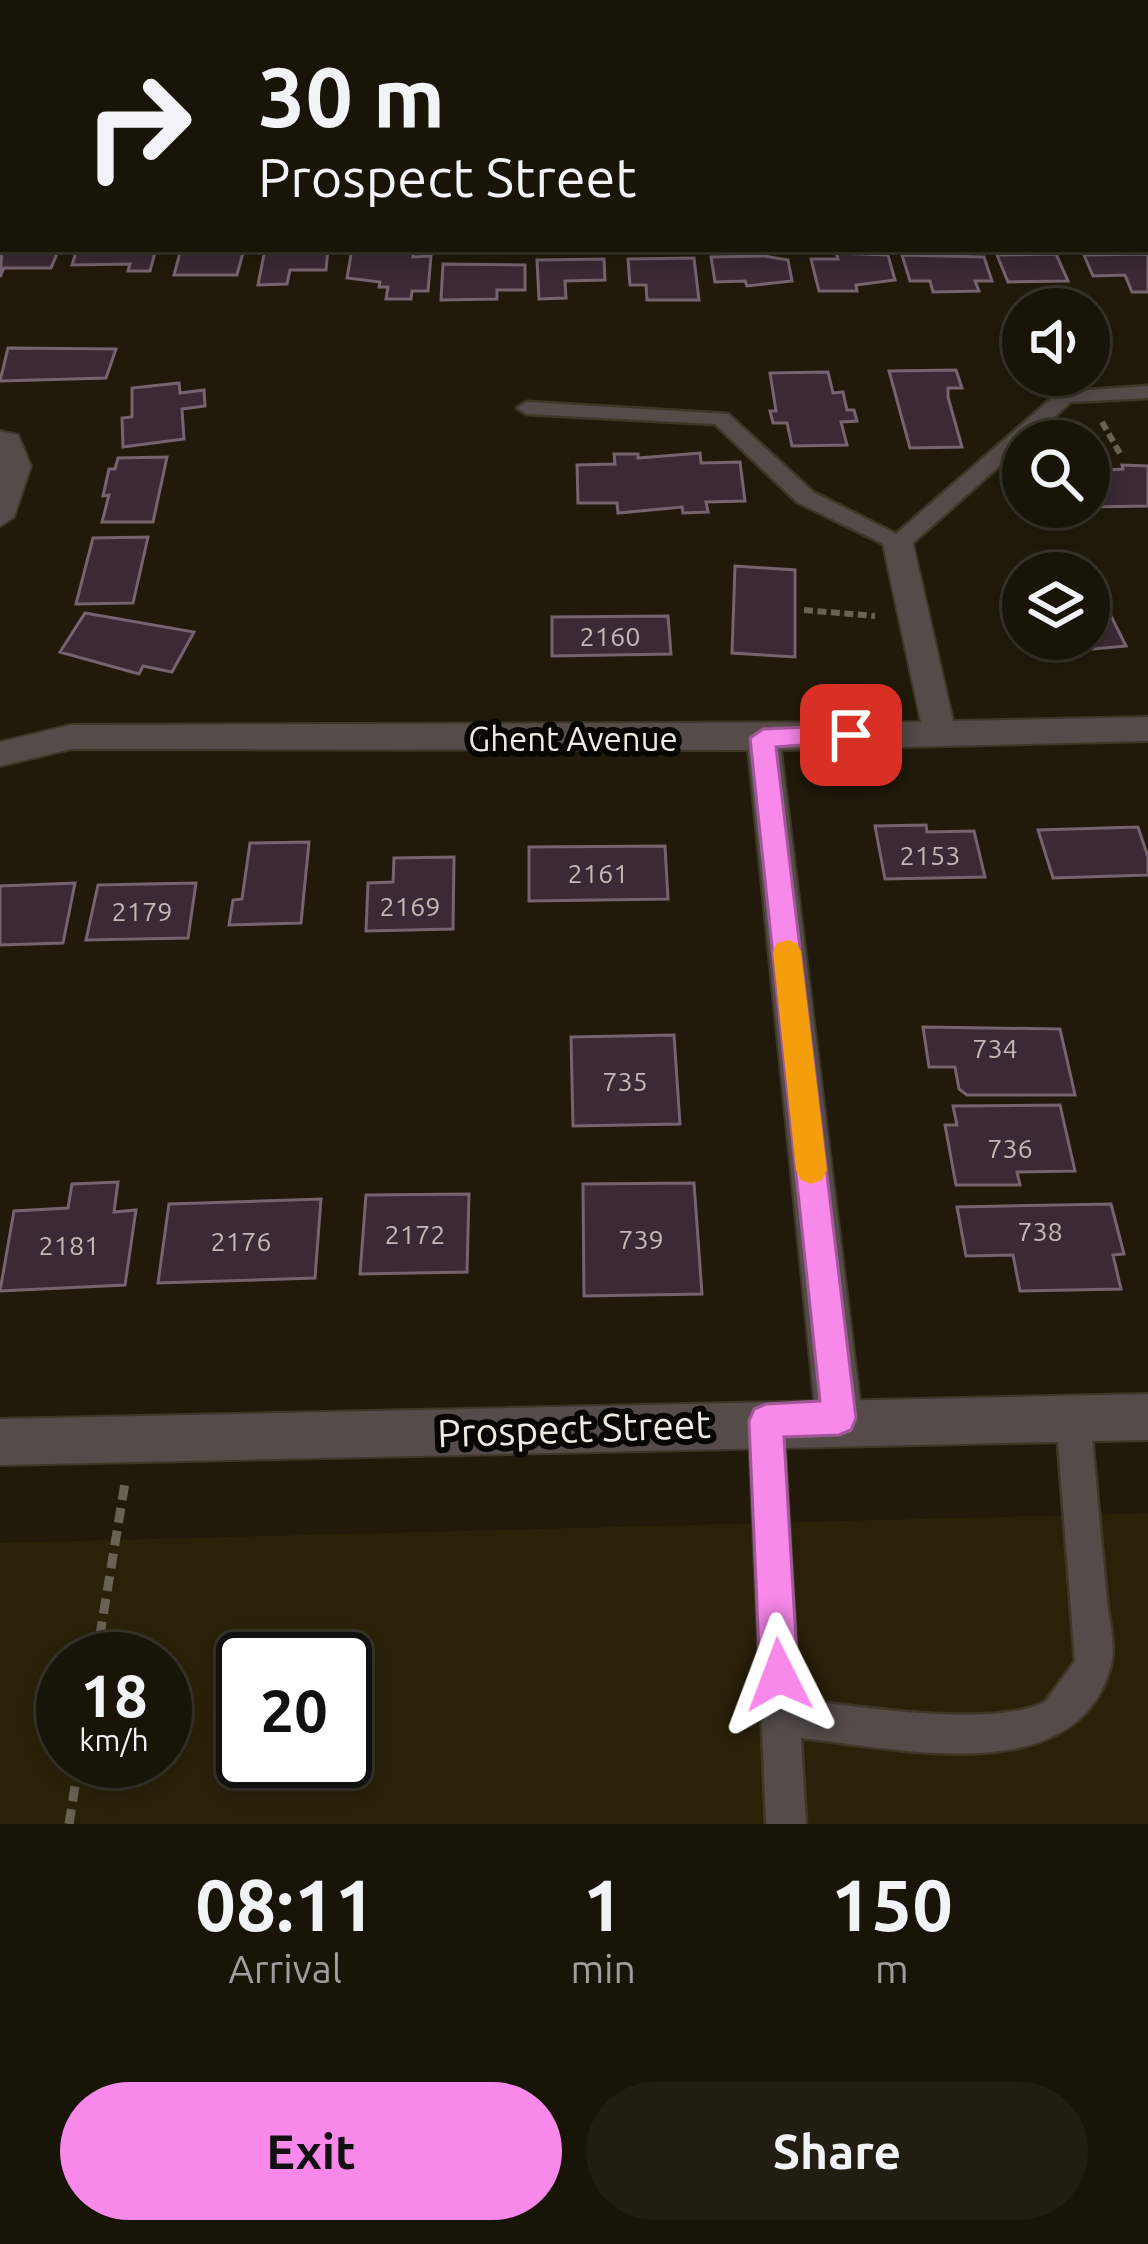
<!DOCTYPE html>
<html lang="en">
<head>
<meta charset="utf-8">
<style>
  body { margin:0; font-family:Ubuntu,sans-serif; background:#221d12; color:#f1f3f6; height:100vh; display:flex; flex-direction:column; font-size:45px; white-space:nowrap }
  * { box-sizing:border-box; margin:0 }
  p { font-size:39px; color:#9f9e9c }
  .icon { flex:none; width:66px; height:66px; fill:none; stroke:currentColor; stroke-width:2; stroke-linecap:round; stroke-linejoin:round }
  .map { position:relative; height:1824px; overflow:hidden }
  .panel { display:flex; flex-direction:column; background:#191408; flex:1 }
  .panel>* { flex:none }
  .banner { position:absolute; left:0px; top:0px; width:1149px; height:252px; box-shadow:0 6px 18px #0003,0 0 0 3px #373329; background:#191408; color:#f1f3f6; overflow:hidden }
  .buttons { position:absolute; left:1002px; top:288px; display:grid; gap:24px }
  .buttons a { display:grid; place-items:center; width:108px; height:108px; border-radius:50%; background:#191408; box-shadow:0 6px 18px #0003,0 0 0 3px #373329; font-size:60px }
  .speed { position:absolute; left:36px; top:1632px; display:flex; gap:24px; font-size:60px; font-weight:700; text-align:center }
  .speed>* { display:grid; place-content:center; width:156px; height:156px; border-radius:50%; background:#191408; box-shadow:0 6px 18px #0003,0 0 0 3px #373329; line-height:1 }
  .speed small { font-size:30px; font-weight:400 }
  .speed .limit { border:6px solid #111; border-radius:18px; background:#fff; color:#111 }
  .pin { position:absolute; display:grid; place-items:center; width:102px; height:102px; color:#fff; margin:-51px; border-radius:24px; box-shadow:0 6px 18px #0006 }
  .me { position:absolute; width:132px; margin:-66px; rotate:357deg; stroke-linejoin:round; filter:drop-shadow(0 0 9px #0008) }
  .turn { display:flex; align-items:center; gap:42px; height:252px; padding:0 60px; font-size:54px }
  .turn .icon { width:156px; height:156px; stroke-width:2.5 }
  .turn b { display:block; font-size:84px; line-height:102px }
  .eta { display:flex; justify-content:space-evenly; align-items:center; height:204px; text-align:center }
  .eta b { font-size:72px; font-weight:600; line-height:84px }
  .cta { display:flex; gap:24px; margin-top:auto; padding:24px 60px }
  .cta a { flex:1; height:138px; border-radius:72px; background:#f888ea; color:#111; font-size:48px; font-weight:600; line-height:138px; text-align:center }
  .cta a+a { background:#221d12; color:#f1f3f6 }
  .map>svg:first-child { display:block }
  .built { fill:#2a2109; fill-rule:evenodd }
  .building { fill:#392a35; stroke:#756370; stroke-width:3 }
  .lines { fill:none; stroke-linecap:round; stroke-linejoin:round }
  .service-casing { stroke:#3e3728; stroke-width:5 }
  .minor-casing { stroke:#3e3728; stroke-width:4 }
  .tertiary-casing { stroke:#3e3728; stroke-width:4 }
  .path-far1 { stroke:#686253; stroke-width:6; stroke-dasharray:9 4.5; stroke-linecap:butt }
  .path { stroke:#686253; stroke-width:9; stroke-dasharray:15 8; stroke-linecap:butt }
  .service { fill:#554c49; fill-rule:evenodd }
  .minor { fill:#554c49; fill-rule:evenodd }
  .tertiary { fill:#554c49; fill-rule:evenodd }
  .route { fill:#f888ea; stroke:#a15898; stroke-width:3 }
  .slow { fill:#f59e0b }
  .labels { text-anchor:middle; dominant-baseline:central; stroke-width:12; stroke-linejoin:round; paint-order:stroke }
  .number-label { font-size:27px; fill:#c1bab4 }
  .street-label { font-size:33px; fill:#eeeadf; stroke:#080602 }
  .near-street-label { font-size:39px; fill:#eeeadf; stroke:#080602 }
</style>
</head>
<body>
<div class="map">
<svg width="1148" height="1824" viewBox="0 0 1148 1824">
  <rect width="100%" height="100%" fill="#211a0a"/>
  <path class="built" d="M1148 1513V1824H0V1543ZM63 1659H165V1761H63ZM243 1659H345V1761H243Z"/>
  <path class="building" d="M3 237V249H59L51 268H4L0 277Z
    M77 249H156L150 271H128L130 264 72 265Z
    M181 249H244L237 275H174Z
    M265 249H328L326 270H290L287 284 258 285Z
    M352 249 414 250 413 257 431 256 428 291H412L411 299H386L388 287H379L380 282 347 278Z
    M836 253 888 255 895 280 856 285 857 291H819L811 259H838Z
    M1056 254 1068 281 1008 282 997 255Z
    M1148 254V292H1132L1125 275 1093 276 1084 255Z
    M902 255 984 257 992 281H975L979 291 933 292 930 281H910Z
    M764 256 788 260 792 281 747 286 745 281 715 282 711 257Z
    M694 258 699 300H647L646 285H630L628 259Z
    M604 259 605 280 565 281 566 298 539 299 537 260Z
    M443 264 525 265V290H497V299L441 300Z
    M8 348 116 349 106 378 0 381Z
    M956 370 962 388H948V397L962 447 910 448 889 371Z
    M828 372 833 393 843 392 847 410H854L857 421 841 422 847 445 792 446 787 423H773L770 411H776L770 373Z
    M179 383 180 393 204 390 205 406 182 409 184 439 123 447 122 418 132 417V388Z
    M700 453 701 463 740 462 745 501 706 502 708 512 683 513 682 507 618 513 617 503H578L577 465 615 464 614 454H638V458Z
    M167 457 153 522H102L109 495 103 496 109 469H115L118 458Z
    M1122 465 1148 466V506L1089 507V471L1123 469Z
    M148 537 133 603 76 604 93 538Z
    M735 566 795 570V657L732 653Z
    M1086 566 1126 646 1072 651 1067 639H1089V573L1036 570Z
    M85 613 194 632 172 672 143 666 139 674 60 652Z
    M668 616 671 654 552 656V617Z
    M926 825 927 832 974 831 985 877 885 879 875 826Z
    M1138 827 1148 857V875L1053 878 1038 830Z
    M309 842 301 923 229 925 233 900 242 899 250 843Z
    M665 846 668 899 529 901V847Z
    M454 857 453 929 366 931 368 883 393 882 394 858Z
    M75 883 63 943 0 945V886Z
    M196 883 188 938 86 940 98 885Z
    M923 1027 1060 1029 1075 1095H967L959 1089 955 1067H929Z
    M674 1035 680 1124 573 1126 571 1037Z
    M1060 1105 1075 1171 1017 1172 1020 1185H956L945 1125H957L953 1106Z
    M118 1182 114 1212 136 1210 125 1285 0 1291 14 1211 68 1208 72 1184Z
    M694 1183 702 1294 584 1296 583 1184Z
    M469 1194 467 1272 360 1274 366 1195Z
    M321 1199 315 1278 158 1283 169 1204Z
    M1111 1204 1124 1254 1113 1255 1121 1289 1020 1291 1013 1255 966 1256 957 1207Z"/>
  <g class="lines">
    <defs>
      <path id="service" d="M1148 386V398L1071 402 906 549 898 551 797 502 715 424 527 414 517 408 527 402 728 414 813 492 896 534 1059 392Z
        M1073 1400 1085 1405 1090 1417C1096 1478 1101 1540 1107 1601 1109 1620 1116 1647 1111 1665 1079 1792 896 1748 801 1738L806 1824H766L749 1421 754 1409 766 1404 778 1409 783 1421 799 1700C861 1706 990 1729 1045 1702L1075 1661 1056 1417 1061 1405Z"/>
      <path id="minor" d="M0 0H16L18 3H3V8Z
        M411 0H431V3H411Z
        M0 182H3V196H0Z
        M1146 194H1148V208H1146Z
        M0 431 18 435 31 466 14 517 0 526Z
        M898 534 913 544 953 721 1148 717V741L781 750 862 1418 855 1434 839 1441 823 1434 816 1418 748 750 71 749 0 766V742L71 725 921 722 883 544Z"/>
      <path id="tertiary" d="M1148 1394V1440L0 1465V1419Z"/>
    </defs>
    <use href="#service" class="service-casing"/>
    <use href="#minor" class="minor-casing"/>
    <use href="#tertiary" class="tertiary-casing"/>
    <path class="path-far1" d="M1102 422 1122 457
      M804 610 875 616"/>
    <path class="path" d="M96 1659 125 1483
      M69 1824 79 1761"/>
    <use href="#service" class="service"/>
    <use href="#minor" class="minor"/>
    <use href="#tertiary" class="tertiary"/>
  </g>
  <path class="route" d="M851 725 860 728 863 735 860 741 776 747 856 1418 851 1430 839 1435 784 1437 798 1675 792 1689 779 1694 765 1689 760 1675 749 1421 754 1409 766 1404 820 1401 750 738 763 729Z"/>
  <path class="slow" d="M787 940 797 943 801 952 827 1170 822 1180 811 1184 801 1180 796 1170 773 952 777 943Z"/>
  <g class="labels">
    <g class="number-label">
      <text x="610" y="636">2160</text>
      <text x="930" y="855">2153</text>
      <text x="598" y="873">2161</text>
      <text x="410" y="906">2169</text>
      <text x="142" y="911">2179</text>
      <text x="995" y="1048">734</text>
      <text x="625" y="1081">735</text>
      <text x="1010" y="1148">736</text>
      <text x="1040" y="1231">738</text>
      <text x="415" y="1234">2172</text>
      <text x="641" y="1239">739</text>
      <text x="241" y="1241">2176</text>
      <text x="69" y="1245">2181</text>
    </g>
    <g class="street-label">
      <text x="573" y="738">Ghent Avenue</text>
    </g>
    <g class="near-street-label">
      <text transform="translate(574 1428) rotate(-2)">Prospect Street</text>
    </g>
  </g>
</svg>
<div class="buttons">
<a><svg class="icon" aria-label="sound" viewBox="0 0 24 24"><path d="M4 9h4l5-4v14l-5-4H4zM17 9q2 3 0 6"/></svg></a>
<a><svg class="icon" aria-label="search" viewBox="0 0 24 24"><circle cx="10" cy="10" r="6"/><path d="M15 15l6 6"/></svg></a>
<a><svg class="icon" aria-label="layers" viewBox="0 0 24 24"><path d="M12 4l9 5-9 5-9-5zM3 14l9 5 9-5"/></svg></a>
</div>
<div class="speed"><div>18<small>km/h</small></div><div class="limit">20</div></div>
<div class="pin" style="left:851px;top:735px;background:#d93025"><svg class="icon" aria-label="arrive" viewBox="0 0 24 24"><path d="M6 21V4h12l-3 4 3 4H6"/></svg></div>
<svg class="me" style="left:779px;top:1675px" viewBox="-20 -20 40 40"><path d="M0-17L14 15 0 8-14 15z" fill="#f888ea" stroke="#fff" stroke-width="4"/></svg>
<div class="banner">
<div class="turn"><svg class="icon" aria-label="right" viewBox="0 0 24 24"><path d="M7 20v-9h11M14 6l5 5-5 5"/></svg><div><b>30 m</b>Prospect Street</div></div>
</div>
</div>
<section class="panel">
<div class="eta">
<div><b>08:11</b><p>Arrival</p></div>
<div><b>1</b><p>min</p></div>
<div><b>150</b><p>m</p></div>
</div>
<div class="cta"><a>Exit</a><a>Share</a></div>
</section>
</body>
</html>
